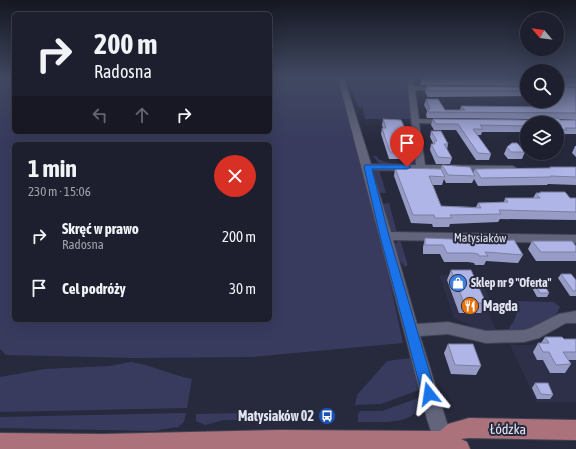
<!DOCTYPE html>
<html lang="pl">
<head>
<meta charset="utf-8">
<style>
  body { margin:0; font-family:"Asap Condensed",sans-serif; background:#2a2c3a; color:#f1f3f6; height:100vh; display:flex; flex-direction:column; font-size:15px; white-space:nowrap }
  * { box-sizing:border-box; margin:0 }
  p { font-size:13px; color:#a0a2aa }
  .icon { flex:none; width:22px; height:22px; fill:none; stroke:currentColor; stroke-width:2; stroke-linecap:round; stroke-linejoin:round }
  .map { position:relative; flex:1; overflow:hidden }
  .side { position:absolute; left:12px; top:142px; width:260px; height:180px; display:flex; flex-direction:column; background:#1d1f2e; border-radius:6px; box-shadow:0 4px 16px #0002,0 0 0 1px #3b3d4a }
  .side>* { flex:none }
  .banner { position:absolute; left:12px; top:12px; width:260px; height:122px; border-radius:6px; box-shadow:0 4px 16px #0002,0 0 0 1px #3b3d4a; background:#1d1f2e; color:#f1f3f6; overflow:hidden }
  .needle { width:26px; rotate:299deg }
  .fabs { position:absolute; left:520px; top:12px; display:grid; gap:8px }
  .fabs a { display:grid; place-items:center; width:44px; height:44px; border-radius:50%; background:#1d1f2e; box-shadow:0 4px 16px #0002,0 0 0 1px #3b3d4a; font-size:20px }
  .pin { position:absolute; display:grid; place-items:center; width:34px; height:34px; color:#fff; margin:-41px -17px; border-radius:50% 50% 50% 0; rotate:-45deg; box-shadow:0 0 4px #0007 }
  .pin .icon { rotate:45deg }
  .me { position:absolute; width:44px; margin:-22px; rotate:345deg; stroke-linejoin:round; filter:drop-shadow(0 0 3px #0008) }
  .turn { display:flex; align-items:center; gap:14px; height:84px; padding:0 16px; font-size:18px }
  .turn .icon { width:52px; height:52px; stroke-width:2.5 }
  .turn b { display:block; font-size:28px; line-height:34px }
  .lanes { display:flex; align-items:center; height:38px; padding:0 16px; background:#0003; justify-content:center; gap:20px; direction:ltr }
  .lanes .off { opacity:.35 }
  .round { display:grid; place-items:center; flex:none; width:42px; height:42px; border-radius:21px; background:#2a2c3a }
  .head { display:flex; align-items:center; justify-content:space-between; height:68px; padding:0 16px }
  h1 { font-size:24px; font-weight:700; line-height:30px }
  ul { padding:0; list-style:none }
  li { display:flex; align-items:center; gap:12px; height:52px; padding:0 16px }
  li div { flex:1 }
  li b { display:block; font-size:15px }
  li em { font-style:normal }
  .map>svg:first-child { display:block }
  .built { fill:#2e304a }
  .green { fill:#383b5e; fill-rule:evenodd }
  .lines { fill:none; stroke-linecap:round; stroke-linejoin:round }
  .minor-casing { stroke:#424354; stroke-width:2 }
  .primary-casing { stroke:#424354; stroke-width:2 }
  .minor { fill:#61647b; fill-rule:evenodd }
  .primary { fill:#ab727c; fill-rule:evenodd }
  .wall { fill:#969cc6 }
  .shaded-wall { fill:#7a7fa1 }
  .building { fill:#afb5e6; stroke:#7a7fa1 }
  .route { fill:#1a73e8; stroke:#114b97 }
  .labels { text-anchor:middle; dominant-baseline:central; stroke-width:4; stroke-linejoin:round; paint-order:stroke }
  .street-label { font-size:12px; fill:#e0e2ef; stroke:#27293d }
  .poi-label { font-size:12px; font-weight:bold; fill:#e0e2ef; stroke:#27293d; text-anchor:start }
  .near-poi-label { font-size:14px; font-weight:bold; fill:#e0e2ef; stroke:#27293d; text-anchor:start }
  .near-street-label { font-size:14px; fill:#e0e2ef; stroke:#27293d }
</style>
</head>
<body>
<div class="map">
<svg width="576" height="449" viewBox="0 0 576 449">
  <rect width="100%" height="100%" fill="#27293d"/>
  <path class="built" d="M439 275H472L485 288 491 301 488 305H485L497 332H485L454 318Z
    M510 345H576V402H537Z"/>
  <path class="green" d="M0 78H14V132H270V78H337L380 235 403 343 252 357 136 358 6 355 0 349ZM14 144H270V320H14Z
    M347 78H407L416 161 414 165H380L373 156H377L378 159C390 164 400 166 413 161L410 119H365L362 106 361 109 357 105Z
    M375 169H379L386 193H378L372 171Z
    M389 203 397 233 389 229 381 204Z
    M400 240 408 265 405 267C399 259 388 247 400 240Z
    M515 301 554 302 560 307C556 319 535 329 524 332 520 333 515 332 511 331L509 328C516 318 519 313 515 301Z
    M410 358 419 390 381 404 355 405 357 395 387 361Z
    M131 362C152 365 171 375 192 379L187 408 0 412V377L45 369 109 366Z
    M421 397C419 428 381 421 358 422V414L360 411H382Z
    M300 412 304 420H224L205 425 196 421V414Z
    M186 413 184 422 177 428 176 427 154 431 0 428V417Z"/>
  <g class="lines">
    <defs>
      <path id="minor" d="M338 78H344L371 164 416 165 407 78H413L414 86H441L444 88 441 90H415L419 119 447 120 451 122 447 124 419 123 425 165 513 166 518 169 513 172 372 170 391 232 576 235V243L393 240 417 324 448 322 486 331 524 330 531 328 559 314 576 311V323H566L539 338 524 342 486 343 448 334 420 336 455 449H437L427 419Z"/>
      <path id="primary" d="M469 418 576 420V440L469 438 461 439 467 442 470 449H0V433L103 434 280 430 440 431 448 424Z"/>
    </defs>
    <use href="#minor" class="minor-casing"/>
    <use href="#primary" class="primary-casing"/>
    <use href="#minor" class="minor"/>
    <use href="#primary" class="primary"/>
  </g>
  <path class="wall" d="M420 78H527V86L420 85 421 80Z
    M557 78H576V120L559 119 560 120H576V134H565L564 136H557V123H527V132H482L481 135H477L491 154 489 160H476L456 130H434L431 125 433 119 529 120 531 119 427 118 426 115 427 111 424 105 426 99 445 110H460L461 106 542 107 536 101H557Z
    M426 86 527 91V96L428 97 425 92Z
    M383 119 405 128 404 135 400 140 405 152 403 159H389L381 134 382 128H383L382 125Z
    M431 131 448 144 447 150 452 158 450 164H436L430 150 431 144H433V143L430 137Z
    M575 146H576V157L572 153Z
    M507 147 525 152 522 159H508L504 154Z
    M442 165 473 173 475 169 549 168 550 167H576V185L548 184 547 185 478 186 474 179 472 183H446L444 179 442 185H433L441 206 476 207 478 203 504 202 505 198H533L536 193H539L540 192 570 198H576V220L500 219 498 222 450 224 449 227H433L432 224 411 223 394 176 395 168 441 169Z
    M425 238 478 242 523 255 518 263 486 261 484 265H475L474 263 468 262H444L440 254H423V247Z
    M532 241 576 246V261H536L528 249Z
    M451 270 486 303 481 313H459L447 280Z
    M561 274 576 280V296H570L558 278Z
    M532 279 549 293 547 297H537L530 284Z
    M545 337 564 339H576V360H568L571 364 565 373H550L543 360H537L533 352 538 343H541Z
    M448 344 481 366 476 375 451 374 444 353Z
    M535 383 553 395 550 399H537L532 388Z"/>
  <path class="shaded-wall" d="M405 128 404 135 398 144 399 137Z"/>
  <path class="building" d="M423 78H527V80L421 79Z
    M557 78H576V82L559 80 558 86 576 88V113L429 112 427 109H430L426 99H438L445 110H465L461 106 551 107 544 101H557Z
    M426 86 527 87V91H429Z
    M531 118H558L560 120H576V128H565L567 130H557V123H527V126L480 125 483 129H473L491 154 478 153 458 124H436L433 119 529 120Z
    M383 119 401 120 405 128 399 137 405 152H390L382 128H386Z
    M431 131H441L448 144H444L452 158 438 157 431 144H435L434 141H437Z
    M512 143H517L525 152H511L507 147Z
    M442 165 470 167 475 176 448 175Z
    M550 167H576V177L550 176 551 177 481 178 475 169 551 168Z
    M395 168 441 169 445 177 429 176 441 206 481 208 478 203 508 202 505 198H540L536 193H541L540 192H565L570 198H576V212L499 210 501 214 450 215 452 218H435L434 215H413Z
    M425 238 477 240 478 242 514 240 523 255 485 252 488 256H479L478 254 472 253H447L443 245H425Z
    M532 241H572L576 246V252H541Z
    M451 270H471L486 303H464Z
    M561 274H571L576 280V291H573Z
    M532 279H541L549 293H540Z
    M545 337H562L564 339H576V352H563L571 364 556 365 549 352H543L538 343H549Z
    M448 344H473L481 366 455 365Z
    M535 383H548L553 395 541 394Z"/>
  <linearGradient id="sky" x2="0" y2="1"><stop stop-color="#151722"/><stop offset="0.55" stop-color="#414962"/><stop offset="1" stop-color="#414962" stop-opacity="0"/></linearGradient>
  <rect width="576" height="141" fill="url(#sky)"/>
  <path class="route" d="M365 165H407L411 167 407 169H372L389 236 436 394 434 398 429 400 424 398 422 394 380 236 364 167Z"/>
  <defs>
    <symbol id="shop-disc" viewBox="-11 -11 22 22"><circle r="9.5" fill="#3f7fe0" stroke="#27293d"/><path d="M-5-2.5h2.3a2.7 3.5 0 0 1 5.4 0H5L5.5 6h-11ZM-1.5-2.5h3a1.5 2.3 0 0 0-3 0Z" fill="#fff"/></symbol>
    <symbol id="restaurant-disc" viewBox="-11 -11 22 22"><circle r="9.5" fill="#e8710a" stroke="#27293d"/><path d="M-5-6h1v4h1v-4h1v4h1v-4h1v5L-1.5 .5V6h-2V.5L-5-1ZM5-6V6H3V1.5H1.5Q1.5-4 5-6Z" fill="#fff"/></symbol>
    <symbol id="bus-disc" viewBox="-11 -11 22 22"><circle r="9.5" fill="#1a4fb4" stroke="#27293d"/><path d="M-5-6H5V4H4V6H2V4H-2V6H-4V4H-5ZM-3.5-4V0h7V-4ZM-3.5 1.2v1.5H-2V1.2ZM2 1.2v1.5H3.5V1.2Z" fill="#fff"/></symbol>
  </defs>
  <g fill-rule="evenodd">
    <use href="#shop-disc" x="448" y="273" width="20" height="20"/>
    <use href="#restaurant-disc" x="460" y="296" width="20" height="20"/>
    <use href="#bus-disc" x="317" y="406" width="20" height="20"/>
  </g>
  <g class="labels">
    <g class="street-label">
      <text transform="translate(480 238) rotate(1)">Matysiaków</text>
    </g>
    <g class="poi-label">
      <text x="471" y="283">Sklep nr 9 "Oferta"</text>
    </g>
    <g class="near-poi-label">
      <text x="483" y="306">Magda</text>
      <text x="314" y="416" text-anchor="end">Matysiaków 02</text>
    </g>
    <g class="near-street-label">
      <text transform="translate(508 429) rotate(1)">Łódzka</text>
    </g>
  </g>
</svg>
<div class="fabs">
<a><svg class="needle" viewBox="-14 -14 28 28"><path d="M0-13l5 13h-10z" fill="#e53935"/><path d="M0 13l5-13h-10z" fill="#a0a2aa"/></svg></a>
<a><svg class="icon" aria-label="search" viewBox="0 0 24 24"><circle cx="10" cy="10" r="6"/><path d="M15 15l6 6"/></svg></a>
<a><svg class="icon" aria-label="layers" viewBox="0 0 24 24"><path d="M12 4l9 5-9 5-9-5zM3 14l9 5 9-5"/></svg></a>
</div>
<div class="pin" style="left:407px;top:167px;background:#d93025"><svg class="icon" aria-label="arrive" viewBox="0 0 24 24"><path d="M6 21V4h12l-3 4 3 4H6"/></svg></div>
<svg class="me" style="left:429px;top:394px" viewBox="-20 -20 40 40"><path d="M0-17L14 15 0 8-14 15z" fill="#1a73e8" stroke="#fff" stroke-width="4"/></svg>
<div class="banner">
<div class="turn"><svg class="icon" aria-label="right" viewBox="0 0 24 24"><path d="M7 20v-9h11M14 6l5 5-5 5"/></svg><div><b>200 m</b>Radosna</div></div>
<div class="lanes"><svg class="icon off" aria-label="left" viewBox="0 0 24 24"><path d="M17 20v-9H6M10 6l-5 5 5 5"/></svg><svg class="icon off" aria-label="ahead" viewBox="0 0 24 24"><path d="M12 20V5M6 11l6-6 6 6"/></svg><svg class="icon" aria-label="right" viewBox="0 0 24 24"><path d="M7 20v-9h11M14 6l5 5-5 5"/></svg></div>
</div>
<section class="side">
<div class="head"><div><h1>1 min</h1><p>230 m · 15:06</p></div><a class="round" style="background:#d93025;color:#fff"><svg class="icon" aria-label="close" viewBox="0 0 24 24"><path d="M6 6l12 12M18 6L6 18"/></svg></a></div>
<ul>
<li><svg class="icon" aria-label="right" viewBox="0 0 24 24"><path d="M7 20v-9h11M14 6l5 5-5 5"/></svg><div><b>Skręć w prawo</b><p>Radosna</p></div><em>200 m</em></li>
<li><svg class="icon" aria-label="arrive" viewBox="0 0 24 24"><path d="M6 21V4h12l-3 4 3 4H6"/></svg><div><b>Cel podróży</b></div><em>30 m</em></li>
</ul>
</section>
</div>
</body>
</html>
